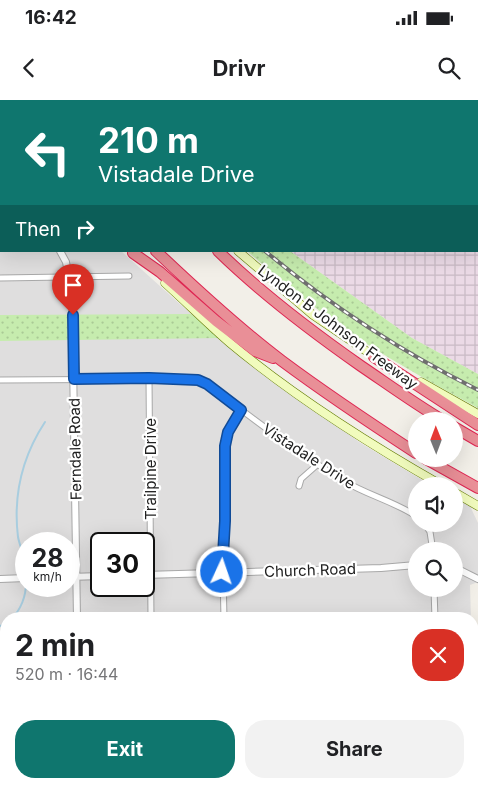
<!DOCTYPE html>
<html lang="en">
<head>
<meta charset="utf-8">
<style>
  body { margin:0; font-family:Inter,sans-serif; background:#f2f2f2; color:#202124; height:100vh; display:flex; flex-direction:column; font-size:19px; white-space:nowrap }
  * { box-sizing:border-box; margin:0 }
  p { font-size:16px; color:#757577 }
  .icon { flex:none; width:28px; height:28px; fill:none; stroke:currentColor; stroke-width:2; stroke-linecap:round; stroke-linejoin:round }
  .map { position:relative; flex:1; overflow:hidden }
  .details { position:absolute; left:0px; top:512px; width:479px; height:176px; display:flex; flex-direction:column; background:#fff; border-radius:20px 20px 0 0; box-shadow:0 5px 20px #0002 }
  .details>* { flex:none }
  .hud { position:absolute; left:0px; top:0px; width:479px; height:152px; box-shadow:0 5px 20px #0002; background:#0f766e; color:#fff; overflow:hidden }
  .needle { width:32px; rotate:359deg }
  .controls { position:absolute; left:408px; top:312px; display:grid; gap:10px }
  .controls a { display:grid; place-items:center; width:55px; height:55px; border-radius:50%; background:#fff; box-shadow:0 5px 20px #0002; font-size:25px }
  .speed { position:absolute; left:15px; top:432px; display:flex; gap:10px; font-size:25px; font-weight:700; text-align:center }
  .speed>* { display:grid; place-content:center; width:65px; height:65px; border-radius:50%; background:#fff; box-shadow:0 5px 20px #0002; line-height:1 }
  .speed small { font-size:12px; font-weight:400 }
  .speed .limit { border:2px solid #111; border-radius:8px; background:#fff; color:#111 }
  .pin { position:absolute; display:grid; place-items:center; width:42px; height:42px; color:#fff; margin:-51px -21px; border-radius:50% 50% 50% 0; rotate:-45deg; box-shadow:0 0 5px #0007 }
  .pin .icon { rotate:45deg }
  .me { position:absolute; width:55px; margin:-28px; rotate:3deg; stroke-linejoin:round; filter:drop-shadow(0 0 4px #0008) }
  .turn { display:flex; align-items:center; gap:18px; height:105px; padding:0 15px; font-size:22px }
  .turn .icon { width:65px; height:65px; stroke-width:2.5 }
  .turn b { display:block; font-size:35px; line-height:42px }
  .then { display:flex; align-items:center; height:48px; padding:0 15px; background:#0003; gap:10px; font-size:19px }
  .round { display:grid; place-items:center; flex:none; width:52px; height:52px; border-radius:20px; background:#f2f2f2 }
  .head { display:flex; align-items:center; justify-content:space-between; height:85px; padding:0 15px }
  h1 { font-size:30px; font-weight:700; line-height:38px }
  .cta { display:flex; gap:10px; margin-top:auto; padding:10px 15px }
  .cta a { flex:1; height:58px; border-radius:20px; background:#0f766e; color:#fff; font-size:20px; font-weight:700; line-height:58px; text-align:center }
  .cta a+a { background:#f2f2f2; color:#202124 }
  .status { display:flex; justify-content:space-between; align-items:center; height:35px; padding:0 25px; background:#fff; direction:ltr }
  .status svg { height:14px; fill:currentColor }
  header { display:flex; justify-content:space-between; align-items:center; height:65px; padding:0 15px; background:#fff; font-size:22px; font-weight:700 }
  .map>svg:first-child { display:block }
  .residential { fill:#dfdede; fill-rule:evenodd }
  .industrial { fill:url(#industrial-grid) }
  .education { fill:#fcffe3 }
  .grass { fill:url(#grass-dots) }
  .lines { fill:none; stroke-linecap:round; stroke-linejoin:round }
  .stream { stroke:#a8cddf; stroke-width:2 }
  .minor-casing { stroke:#a8a8a8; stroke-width:7 }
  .tertiary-casing { stroke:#a8a8a8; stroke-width:8 }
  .secondary-casing { stroke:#637d03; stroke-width:9 }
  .motorway-casing { stroke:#de2652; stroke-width:12 }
  .minor { stroke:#fff; stroke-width:5 }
  .tertiary { stroke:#fff; stroke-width:6 }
  .secondary { stroke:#f1fbbd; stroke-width:8 }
  .motorway { stroke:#e98f97; stroke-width:10 }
  .rail-casing { stroke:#6f6f6f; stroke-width:4 }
  .rail { stroke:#fff; stroke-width:2; stroke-dasharray:5.5; stroke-linecap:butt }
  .route-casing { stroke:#114b97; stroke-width:12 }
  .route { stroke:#1a73e8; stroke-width:9 }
  .labels { text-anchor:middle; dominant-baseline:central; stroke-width:4.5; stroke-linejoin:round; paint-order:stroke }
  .street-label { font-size:15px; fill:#212121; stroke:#fff }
</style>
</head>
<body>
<div class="status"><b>16:42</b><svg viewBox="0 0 49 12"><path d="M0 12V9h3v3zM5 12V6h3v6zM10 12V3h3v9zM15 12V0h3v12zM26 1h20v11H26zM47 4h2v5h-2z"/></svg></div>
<header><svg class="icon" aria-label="back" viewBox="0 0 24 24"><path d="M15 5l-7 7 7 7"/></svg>Drivr<svg class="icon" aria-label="search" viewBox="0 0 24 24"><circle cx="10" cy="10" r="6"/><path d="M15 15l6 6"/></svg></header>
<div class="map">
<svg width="478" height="688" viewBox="0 0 478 688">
  <defs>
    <pattern id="industrial-grid" width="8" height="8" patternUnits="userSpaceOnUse" patternTransform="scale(1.25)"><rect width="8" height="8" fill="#ebdae6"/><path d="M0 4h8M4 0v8" fill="none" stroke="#c9bbc5"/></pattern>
    <pattern id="grass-dots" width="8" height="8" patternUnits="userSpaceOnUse" patternTransform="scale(1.25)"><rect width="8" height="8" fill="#c6ecae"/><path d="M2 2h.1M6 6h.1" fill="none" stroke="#aaca95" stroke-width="1.8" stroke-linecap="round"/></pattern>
  </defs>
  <rect width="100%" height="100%" fill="#f2efe8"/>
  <path class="residential" d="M0 18 1 151H121L191 214 359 342 432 386H416V424H454V398L470 406 478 423V482L470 485 471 519H6V682H472L473 530 478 532V688H0ZM26 444H69V486H26ZM101 444H144V486H101ZM416 451H454V489H416Z"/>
  <path class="industrial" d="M141 0H478V274L412 238 290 151H478V1Z"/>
  <path class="education" d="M222 683V688H88V683Z"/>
  <path class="grass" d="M247 151H290L412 238 478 274V308C439 287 400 265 362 241 321 214 284 183 247 151Z
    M191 214 223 238 0 241V215Z"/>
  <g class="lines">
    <path class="stream" d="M26 467C25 457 20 447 18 437 13 396 22 357 45 322
      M11 519C21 510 26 496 26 483
      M0 526 6 523"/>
    <defs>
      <path id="minor" d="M235 0 236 1
        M462 0 463 1
        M0 178 129 176
        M149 278 151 519
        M0 280 188 279 207 284C252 318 296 352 344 381 367 395 393 401 416 416
        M299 386 301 379 318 364
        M425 424 430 432 433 451
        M434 489 435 519
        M224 519 223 473 225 421V345L228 332 241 310
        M472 538H478
        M472 609H478
        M0 667H6
        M230 682V688
        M305 688 478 682"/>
      <path id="tertiary" d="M0 81 1 83
        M60 151 66 162 72 195 77 519
        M454 467 478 479
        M144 475 381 468 416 465
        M69 477 101 476
        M0 479 26 478
        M80 682V688"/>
      <path id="secondary" d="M0 10 1 11
        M238 151 313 215 378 259
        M165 183C187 203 208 224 230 243 296 298 369 344 443 386
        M421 282 478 314
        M454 392 478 406"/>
      <path id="motorway" d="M14 0 15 1
        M79 0 80 1
        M100 0 101 1
        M156 151C196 189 237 227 282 261 325 293 370 323 416 353
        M218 151C262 194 311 231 361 266 389 285 415 304 444 321
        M133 153 160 172 216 221 255 251 273 258
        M374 257 478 325
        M454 327 478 341
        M426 359 478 388"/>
    </defs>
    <use href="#minor" class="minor-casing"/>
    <use href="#tertiary" class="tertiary-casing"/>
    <use href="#secondary" class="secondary-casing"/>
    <use href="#motorway" class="motorway-casing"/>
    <use href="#minor" class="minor"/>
    <use href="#tertiary" class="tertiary"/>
    <use href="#secondary" class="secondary"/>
    <use href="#motorway" class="motorway"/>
    <defs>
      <path id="rail" d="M125 0 126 1
        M265 151C331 206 402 252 478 290"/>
    </defs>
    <use href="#rail" class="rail-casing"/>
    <use href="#rail" class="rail"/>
  </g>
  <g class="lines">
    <defs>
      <path id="route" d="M73 215 74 279 149 278 198 280 207 284 241 310 228 332 225 346V421L222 472"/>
    </defs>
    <use href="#route" class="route-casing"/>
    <use href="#route" class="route"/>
  </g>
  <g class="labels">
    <g class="street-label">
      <text transform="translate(338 227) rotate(37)">Lyndon B Johnson Freeway</text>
      <text transform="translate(75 349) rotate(-91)">Ferndale Road</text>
      <text transform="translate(309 356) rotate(33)">Vistadale Drive</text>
      <text transform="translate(150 369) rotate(-90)">Trailpine Drive</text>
      <text transform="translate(310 470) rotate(-2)">Church Road</text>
    </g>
  </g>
</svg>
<div class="controls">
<a><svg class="needle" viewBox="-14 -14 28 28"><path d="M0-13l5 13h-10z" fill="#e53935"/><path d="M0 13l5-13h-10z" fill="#757577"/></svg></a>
<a><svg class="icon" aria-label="sound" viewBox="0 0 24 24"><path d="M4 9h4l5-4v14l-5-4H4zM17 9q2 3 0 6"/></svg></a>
<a><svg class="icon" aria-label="search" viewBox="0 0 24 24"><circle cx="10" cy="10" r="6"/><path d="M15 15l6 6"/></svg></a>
</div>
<div class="speed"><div>28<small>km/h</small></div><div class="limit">30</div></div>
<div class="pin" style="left:73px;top:215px;background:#d93025"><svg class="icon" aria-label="arrive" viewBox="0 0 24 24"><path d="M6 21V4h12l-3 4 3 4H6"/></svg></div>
<svg class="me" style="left:222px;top:472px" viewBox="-20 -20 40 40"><circle r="17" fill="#1a73e8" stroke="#fff" stroke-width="3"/><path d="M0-11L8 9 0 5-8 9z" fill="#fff"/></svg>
<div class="hud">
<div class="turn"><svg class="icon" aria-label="left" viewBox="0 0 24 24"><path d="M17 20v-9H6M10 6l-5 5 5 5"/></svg><div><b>210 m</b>Vistadale Drive</div></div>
<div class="then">Then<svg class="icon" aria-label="right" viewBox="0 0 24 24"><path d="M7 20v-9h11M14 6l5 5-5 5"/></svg></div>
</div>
<section class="details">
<div class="head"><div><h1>2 min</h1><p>520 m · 16:44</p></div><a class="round" style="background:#d93025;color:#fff"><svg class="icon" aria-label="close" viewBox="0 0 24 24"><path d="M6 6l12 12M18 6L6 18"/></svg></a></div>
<div class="cta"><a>Exit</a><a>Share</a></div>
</section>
</div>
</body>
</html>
